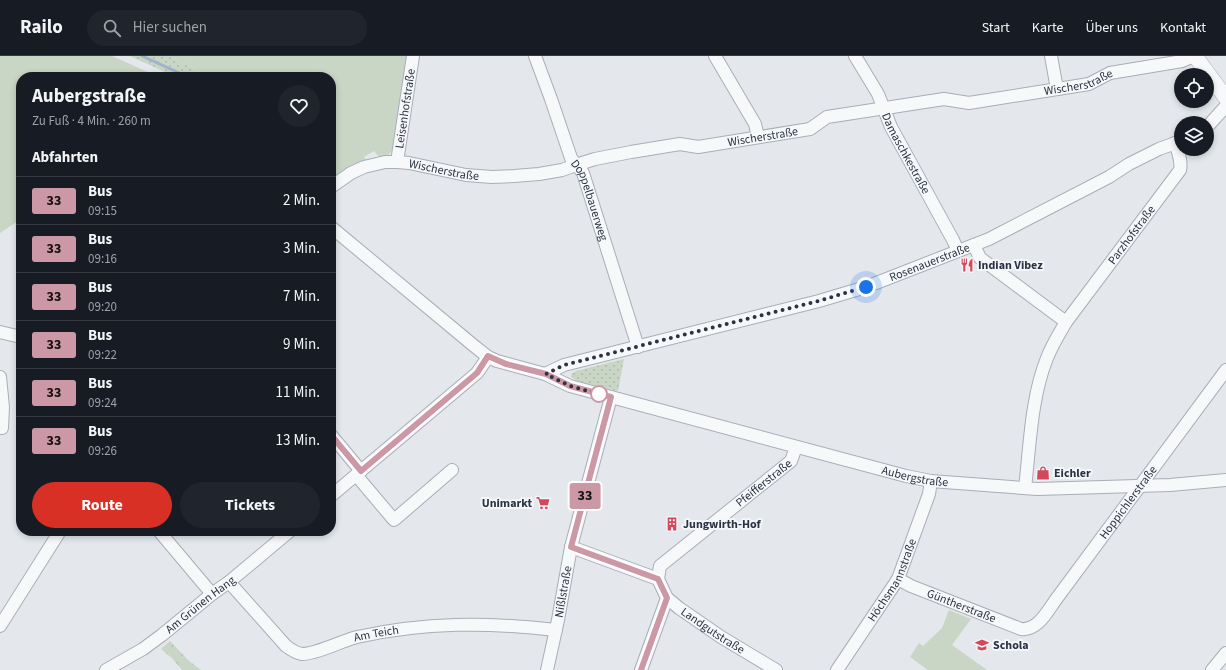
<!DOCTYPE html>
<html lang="de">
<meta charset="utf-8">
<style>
body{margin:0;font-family:"Source Sans 3",sans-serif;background:#20242c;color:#f1f3f6;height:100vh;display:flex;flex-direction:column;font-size:15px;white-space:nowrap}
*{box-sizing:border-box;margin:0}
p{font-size:13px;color:#9ea1a6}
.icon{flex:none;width:22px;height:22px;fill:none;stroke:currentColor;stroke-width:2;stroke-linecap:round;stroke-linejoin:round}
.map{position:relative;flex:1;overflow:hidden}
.details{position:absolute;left:16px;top:16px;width:320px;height:464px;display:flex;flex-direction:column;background:#171b24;border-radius:16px;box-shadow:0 2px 6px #0003}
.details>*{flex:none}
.badge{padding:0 8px;border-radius:3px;font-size:14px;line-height:26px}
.controls{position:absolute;left:1174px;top:12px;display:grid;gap:8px}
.controls a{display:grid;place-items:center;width:40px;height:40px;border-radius:50%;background:#171b24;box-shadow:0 2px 6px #0003;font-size:20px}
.you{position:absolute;width:20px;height:20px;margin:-10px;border:3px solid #fff;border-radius:50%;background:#1a73e8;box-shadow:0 0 0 6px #1a73e833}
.map>.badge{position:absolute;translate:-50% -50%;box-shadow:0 0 0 2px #fff}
h2{padding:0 16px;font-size:15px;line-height:36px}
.round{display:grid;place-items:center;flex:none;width:42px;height:42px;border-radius:21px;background:#20242c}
.headline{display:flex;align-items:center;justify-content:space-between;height:68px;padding:0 16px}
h1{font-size:19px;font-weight:700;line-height:30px}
.cta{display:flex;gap:8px;margin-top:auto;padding:8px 16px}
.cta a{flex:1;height:46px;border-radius:24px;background:#d93025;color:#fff;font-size:16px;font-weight:700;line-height:46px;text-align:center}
.cta a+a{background:#20242c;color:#f1f3f6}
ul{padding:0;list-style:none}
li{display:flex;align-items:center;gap:12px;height:48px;padding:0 16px;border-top:1px solid #363941}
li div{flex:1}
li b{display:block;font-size:15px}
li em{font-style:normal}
li .badge{min-width:44px;font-weight:700;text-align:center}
header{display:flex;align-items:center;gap:24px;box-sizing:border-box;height:56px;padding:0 20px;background:#171b24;border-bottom:1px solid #363941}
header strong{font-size:19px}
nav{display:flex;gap:22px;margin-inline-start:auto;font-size:14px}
.search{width:280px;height:36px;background:#20242c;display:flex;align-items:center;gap:10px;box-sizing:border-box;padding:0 14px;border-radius:22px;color:#9ea1a6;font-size:15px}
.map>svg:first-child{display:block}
.grass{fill:url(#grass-dots)}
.forest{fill:url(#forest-crowns)}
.green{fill:#c9d6c5}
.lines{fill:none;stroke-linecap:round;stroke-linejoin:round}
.stream{stroke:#9fb4cc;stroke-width:3}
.minor-casing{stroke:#a9aeb7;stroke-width:14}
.tertiary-casing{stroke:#a9aeb7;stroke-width:16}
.minor{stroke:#f7f8fa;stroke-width:12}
.tertiary{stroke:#f7f8fa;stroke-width:15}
.line-casing{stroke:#fff;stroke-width:9}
.line{stroke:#cd98a5;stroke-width:6}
.walk{stroke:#2b3445;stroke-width:4;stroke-dasharray:0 7.2}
.stop-dot{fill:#fff;stroke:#cd98a5;stroke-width:2}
.labels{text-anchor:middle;stroke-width:4;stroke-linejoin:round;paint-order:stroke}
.street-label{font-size:12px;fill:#2b3445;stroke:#f4f6f9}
.poi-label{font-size:12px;font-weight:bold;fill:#2b3445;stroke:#f4f6f9;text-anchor:start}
</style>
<header>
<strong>Railo</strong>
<div class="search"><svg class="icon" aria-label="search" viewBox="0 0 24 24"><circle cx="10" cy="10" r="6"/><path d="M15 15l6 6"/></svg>Hier suchen</div>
<nav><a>Start</a><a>Karte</a><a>Über uns</a><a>Kontakt</a></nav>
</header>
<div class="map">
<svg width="1226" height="614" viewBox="0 0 1226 614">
<defs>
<pattern id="grass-dots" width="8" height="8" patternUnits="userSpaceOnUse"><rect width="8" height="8" fill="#c9d6c5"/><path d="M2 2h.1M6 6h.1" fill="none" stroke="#adb8ab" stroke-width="1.8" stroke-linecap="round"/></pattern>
<pattern id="forest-crowns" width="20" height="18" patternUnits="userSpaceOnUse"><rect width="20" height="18" fill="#c9d6c5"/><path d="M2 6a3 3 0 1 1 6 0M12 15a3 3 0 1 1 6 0" fill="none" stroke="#adb8ab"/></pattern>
</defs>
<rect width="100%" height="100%" fill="#e4e7ec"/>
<g class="grass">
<polygon points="130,0 168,0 194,12 207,21 176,21"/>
<polygon points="624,303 618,335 577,325 571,321 571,318 576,315"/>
</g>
<polygon class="forest" points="170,585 189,605 201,614 182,614 173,603 161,593"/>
<g class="green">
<polygon points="0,0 112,0 159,21 21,21 21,163 0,177"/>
<path d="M 168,0 L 410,0 L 394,91 C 391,98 387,101 379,101 L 374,95 L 364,101 L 366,104 L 353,109 L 331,123 L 331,21 L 207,21 L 194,12 Z"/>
<polygon points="949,554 971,563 952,589 987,614 928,614 910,601 919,587 923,590 942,572"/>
</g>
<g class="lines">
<polyline class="stream" points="142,0 188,21"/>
<g class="minor-casing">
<g id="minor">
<path id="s1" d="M 535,0 L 551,43 L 571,102 L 583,117 L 638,291"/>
<polyline points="715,0 755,68 758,81"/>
<path id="s2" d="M 855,0 L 878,38 L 891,71 L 953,184 L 958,195"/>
<polyline points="1051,0 1057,33"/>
<polyline points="1207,71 1226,50"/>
<path id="s3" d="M 397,106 L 413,0"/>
<path id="s4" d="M 331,131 L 351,117 L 364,111 L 385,106 L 397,106 L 409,107 L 466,119 L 492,121 L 514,120 L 539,118 L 562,114 L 576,109 L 595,103 L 631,96 L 680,88 L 698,91 L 810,73 L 827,61 L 944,43 L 969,47 L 1089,28 L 1110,17 L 1182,5 L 1194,0"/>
<path id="s5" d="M 331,171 L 473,289 L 488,301 L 497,305 L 545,318 L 570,330 L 906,420 L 931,425 L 1037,433 L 1170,429 L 1226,424"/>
<polyline points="974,189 980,202 1066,266"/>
<polyline points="0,276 21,281"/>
<path id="s6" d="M 545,318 L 564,309 L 819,245 L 866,231 L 989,183 L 1109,121 L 1129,108 L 1159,93 L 1181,85"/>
<polyline points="0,321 3,351 2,372"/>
<polyline points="331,379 361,415"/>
<polyline points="356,419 394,464 452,414"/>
<path id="s7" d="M 1025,432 C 1030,389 1031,342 1047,302 C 1052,289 1059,278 1066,266 L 1180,114 C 1182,105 1178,96 1175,87"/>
<polyline points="331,440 477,317 488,301"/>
<polyline points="159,475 212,538"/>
<path id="s8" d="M 571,491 L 658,523 L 667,542 L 679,552 L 721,581 L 776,614"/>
<path id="s9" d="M 658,523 L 660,510 L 791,405 L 796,391"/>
<path id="s10" d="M 898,523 L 911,530 L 1021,573 C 1038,575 1048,554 1057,542 L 1226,314"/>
<path id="s11" d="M 229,526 L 286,590 C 290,593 296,597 302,598 C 317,598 341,585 357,581 C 425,566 487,566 556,574"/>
<polyline points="0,570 60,475"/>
<path id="s12" d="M 106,614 L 143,593 L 162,579 L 212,538 L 229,526 L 290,475"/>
<path id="s13" d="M 547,614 L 558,564 L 571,491 L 611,341"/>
<polyline points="641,614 667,542"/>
<path id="s14" d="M 837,614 L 898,523 L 929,438 L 931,425"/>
<polyline points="1212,614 1226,597"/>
</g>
</g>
<g class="tertiary-casing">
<polyline id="tertiary" points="1195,0 1226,42"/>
</g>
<use href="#minor" class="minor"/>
<use href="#tertiary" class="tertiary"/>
</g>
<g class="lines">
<g class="line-casing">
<polyline id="line" points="331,379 361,415 477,317 488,300 506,308 546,318 570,330 611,341 571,491 658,523 667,542 641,614"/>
</g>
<use href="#line" class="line"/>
<polyline class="walk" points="599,338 570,330 546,318 564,309 818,245 866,231"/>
</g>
<defs>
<g id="restaurant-bare" transform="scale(1.08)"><path d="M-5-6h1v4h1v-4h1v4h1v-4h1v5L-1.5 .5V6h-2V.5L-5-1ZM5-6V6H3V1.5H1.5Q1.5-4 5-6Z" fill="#d1495b" stroke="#f4f6f9" stroke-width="2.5" paint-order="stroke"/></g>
<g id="shop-bare" transform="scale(1.08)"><path d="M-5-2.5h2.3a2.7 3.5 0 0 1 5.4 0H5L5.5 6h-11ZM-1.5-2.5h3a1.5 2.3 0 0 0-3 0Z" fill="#d1495b" stroke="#f4f6f9" stroke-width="2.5" paint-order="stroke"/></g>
<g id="supermarket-bare" transform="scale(1.08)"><path d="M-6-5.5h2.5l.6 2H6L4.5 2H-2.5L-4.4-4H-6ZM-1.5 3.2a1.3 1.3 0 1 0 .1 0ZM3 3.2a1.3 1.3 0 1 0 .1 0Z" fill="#d1495b" stroke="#f4f6f9" stroke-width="2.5" paint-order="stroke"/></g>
<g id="building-bare" transform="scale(1.08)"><path d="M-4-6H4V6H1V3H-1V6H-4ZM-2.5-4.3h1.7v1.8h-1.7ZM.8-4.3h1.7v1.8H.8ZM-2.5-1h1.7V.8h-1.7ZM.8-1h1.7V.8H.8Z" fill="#d1495b" stroke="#f4f6f9" stroke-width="2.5" paint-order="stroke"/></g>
<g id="school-bare" transform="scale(1.08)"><path d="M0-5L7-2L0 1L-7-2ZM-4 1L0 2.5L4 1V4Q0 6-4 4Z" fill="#d1495b" stroke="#f4f6f9" stroke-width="2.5" paint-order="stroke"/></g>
</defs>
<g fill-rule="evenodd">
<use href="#restaurant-bare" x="967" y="209"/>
<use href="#shop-bare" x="1043" y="417"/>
<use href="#supermarket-bare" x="543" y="447"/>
<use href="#building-bare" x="672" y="468"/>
<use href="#school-bare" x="982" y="589"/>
</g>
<circle class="stop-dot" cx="599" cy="338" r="8"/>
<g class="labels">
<g class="street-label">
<text dy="4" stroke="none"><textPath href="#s4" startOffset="768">Wischerstraße</textPath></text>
<text dy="4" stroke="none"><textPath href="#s3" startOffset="54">Leisenhofstraße</textPath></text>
<text dy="4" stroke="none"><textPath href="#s4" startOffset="444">Wischerstraße</textPath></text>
<text dy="4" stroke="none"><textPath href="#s2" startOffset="110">Damaschkestraße</textPath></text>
<text dy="4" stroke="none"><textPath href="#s4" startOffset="120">Wischerstraße</textPath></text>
<text dy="4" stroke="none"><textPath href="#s1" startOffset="155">Doppelbauerweg</textPath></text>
<text dy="4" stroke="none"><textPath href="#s7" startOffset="282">Parzhofstraße</textPath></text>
<text dy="4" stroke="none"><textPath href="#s6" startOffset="401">Rosenauerstraße</textPath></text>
<text dy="4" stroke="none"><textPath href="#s5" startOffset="648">Aubergstraße</textPath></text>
<text dy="4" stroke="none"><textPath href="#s9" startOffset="146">Pfeifferstraße</textPath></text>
<text dy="4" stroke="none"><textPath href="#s10" startOffset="302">Hoppichlerstraße</textPath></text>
<text dy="4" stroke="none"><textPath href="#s14" startOffset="106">Höchsmannstraße</textPath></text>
<text dy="4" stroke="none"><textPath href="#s13" startOffset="80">Nißlstraße</textPath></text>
<text dy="4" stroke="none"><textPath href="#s12" startOffset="115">Am Grünen Hang</textPath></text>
<text dy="4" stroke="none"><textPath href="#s10" startOffset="69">Güntherstraße</textPath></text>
<text dy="4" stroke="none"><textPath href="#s8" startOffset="170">Landgutstraße</textPath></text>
<text dy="4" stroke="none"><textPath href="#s11" startOffset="181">Am Teich</textPath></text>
</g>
<g class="poi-label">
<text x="978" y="213">Indian Vibez</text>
<text x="1054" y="421">Eichler</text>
<text x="532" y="451" text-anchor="end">Unimarkt</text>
<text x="683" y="472">Jungwirth-Hof</text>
<text x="993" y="593">Schola</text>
</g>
</g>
</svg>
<div class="controls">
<a><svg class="icon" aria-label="locate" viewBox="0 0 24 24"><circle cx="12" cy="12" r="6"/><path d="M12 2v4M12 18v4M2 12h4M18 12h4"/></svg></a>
<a><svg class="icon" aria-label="layers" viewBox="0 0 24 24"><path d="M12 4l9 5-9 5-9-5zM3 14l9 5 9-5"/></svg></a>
</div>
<div class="you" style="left:866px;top:231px"></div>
<b class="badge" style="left:585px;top:440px;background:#cd98a5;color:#111">33</b>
<section class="details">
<div class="headline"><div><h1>Aubergstraße</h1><p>Zu Fuß · 4 Min. · 260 m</p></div><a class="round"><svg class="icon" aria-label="heart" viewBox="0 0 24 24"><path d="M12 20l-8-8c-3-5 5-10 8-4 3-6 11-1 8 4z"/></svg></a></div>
<h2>Abfahrten</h2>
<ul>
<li><span class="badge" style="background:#cd98a5;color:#111">33</span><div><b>Bus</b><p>09:15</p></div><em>2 Min.</em></li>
<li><span class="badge" style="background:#cd98a5;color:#111">33</span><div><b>Bus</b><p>09:16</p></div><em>3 Min.</em></li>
<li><span class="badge" style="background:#cd98a5;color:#111">33</span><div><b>Bus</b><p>09:20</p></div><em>7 Min.</em></li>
<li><span class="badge" style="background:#cd98a5;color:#111">33</span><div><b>Bus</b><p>09:22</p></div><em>9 Min.</em></li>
<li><span class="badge" style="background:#cd98a5;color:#111">33</span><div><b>Bus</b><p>09:24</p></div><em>11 Min.</em></li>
<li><span class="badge" style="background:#cd98a5;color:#111">33</span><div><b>Bus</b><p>09:26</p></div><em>13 Min.</em></li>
</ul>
<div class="cta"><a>Route</a><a>Tickets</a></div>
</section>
</div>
